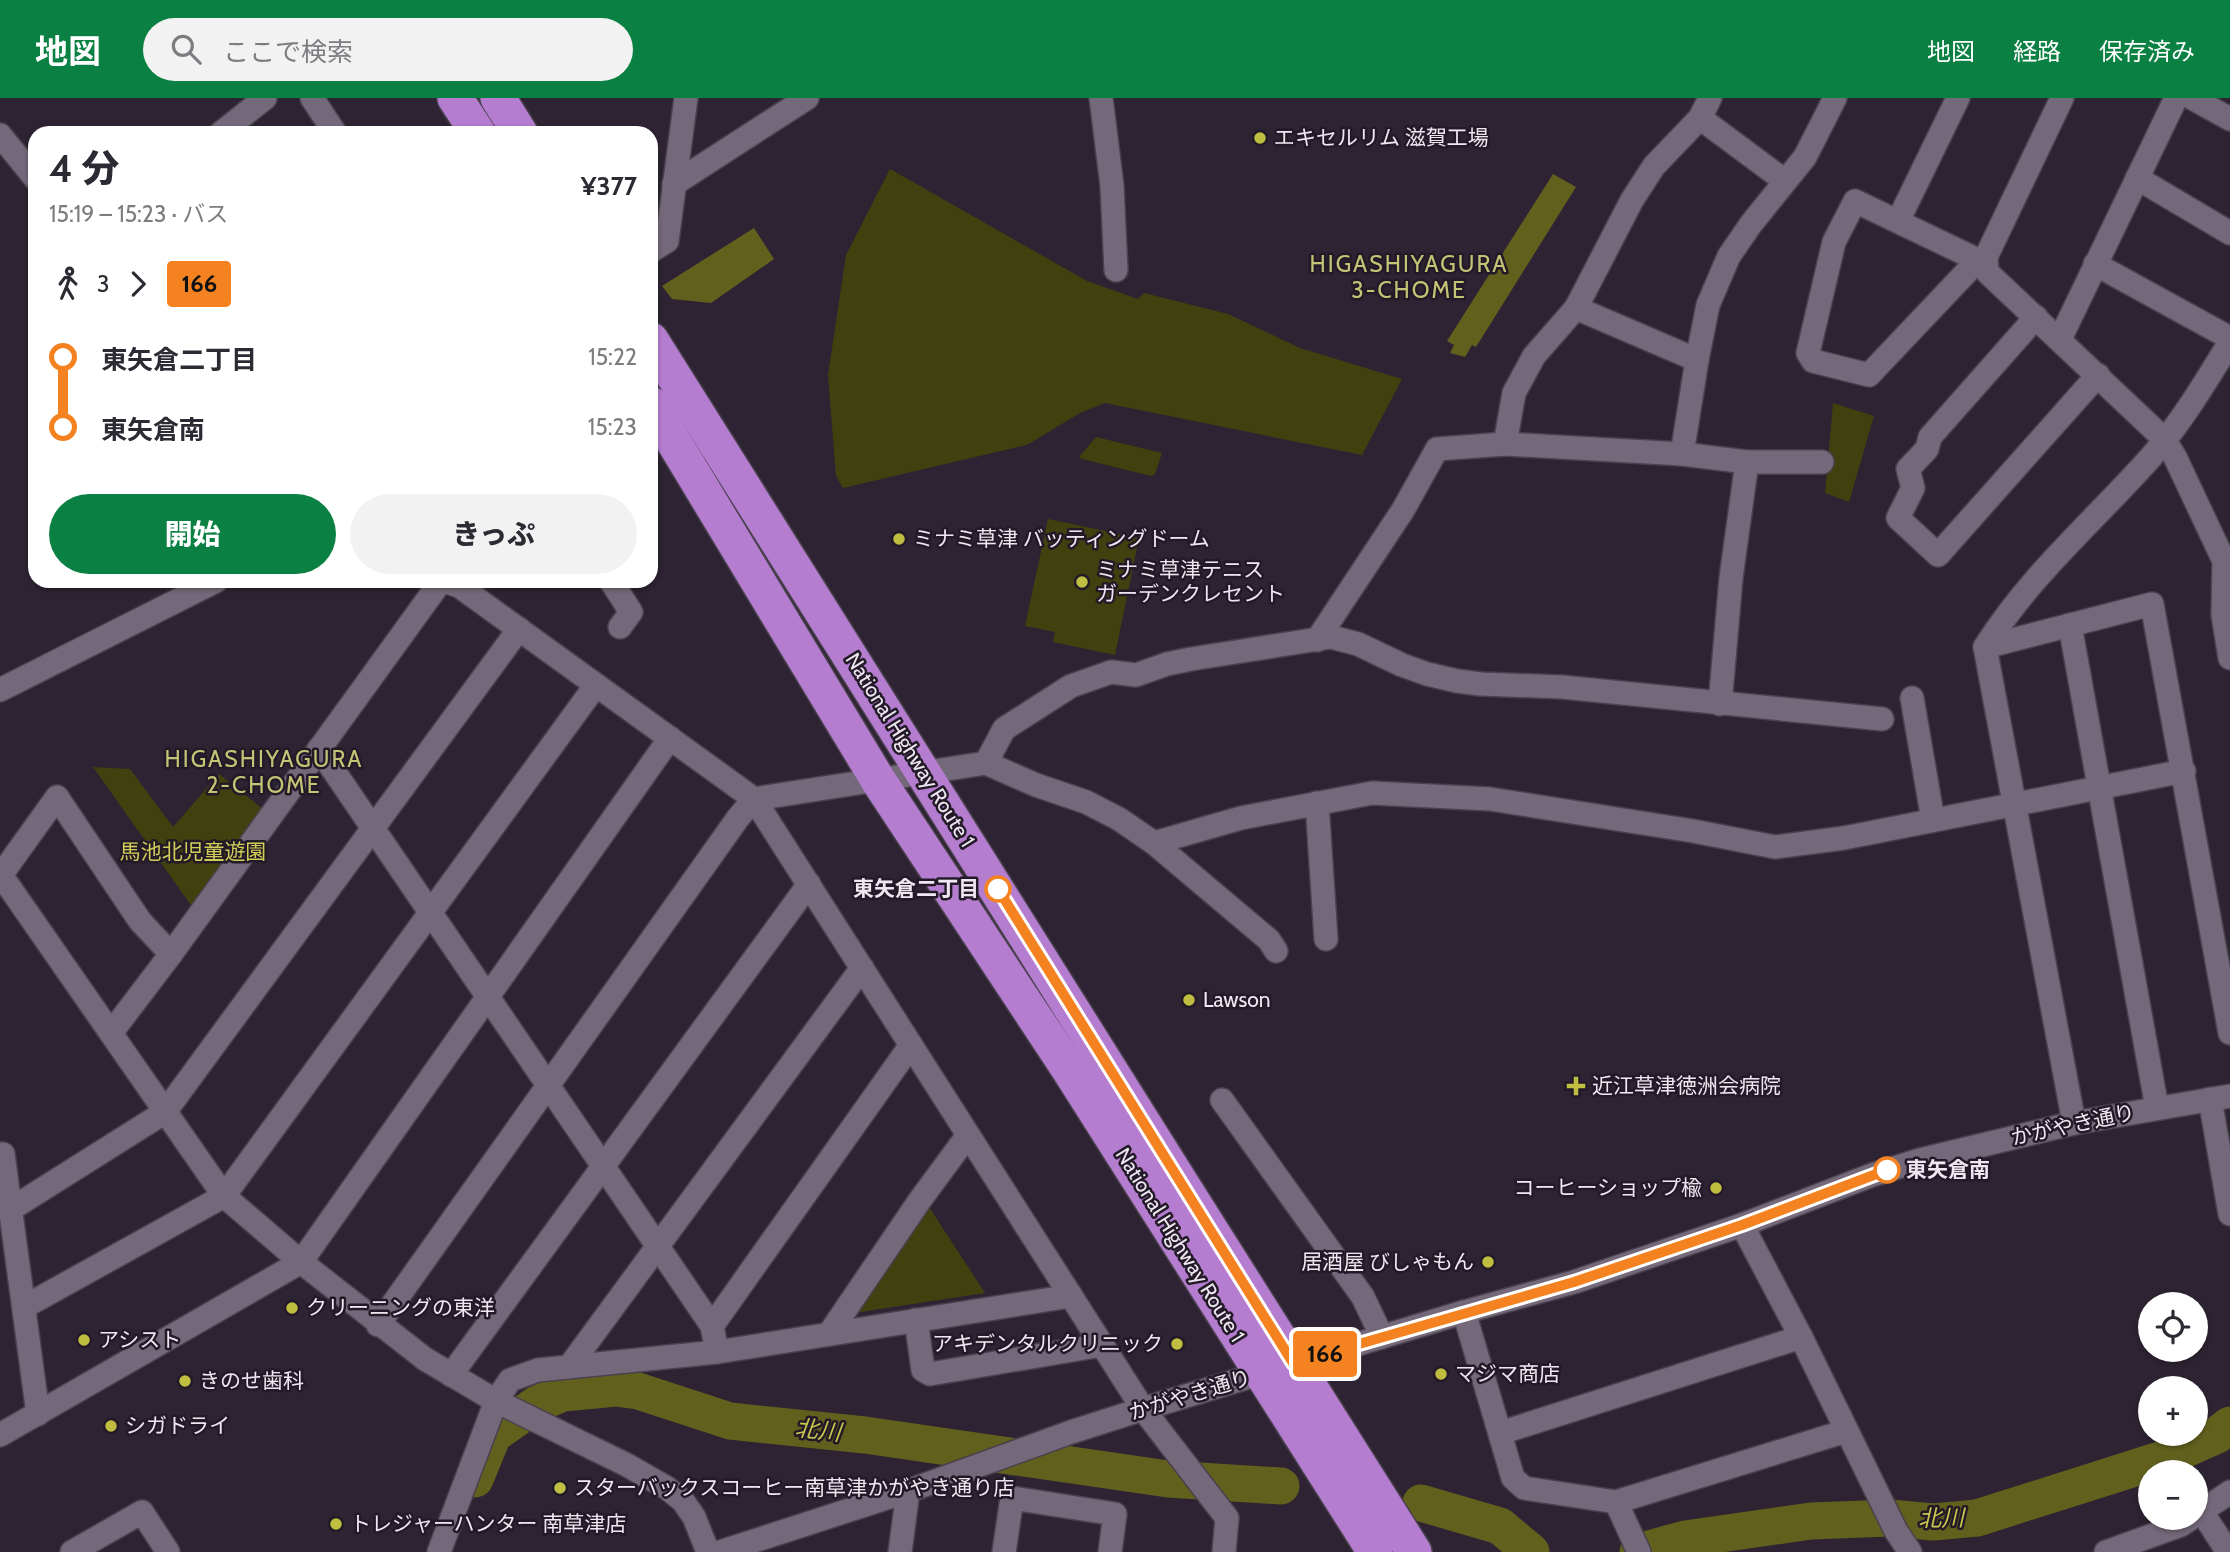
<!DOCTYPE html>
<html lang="ja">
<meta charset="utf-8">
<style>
body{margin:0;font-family:Cabin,"Noto Sans JP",sans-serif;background:#f2f2f3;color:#2b2b33;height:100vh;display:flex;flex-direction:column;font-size:26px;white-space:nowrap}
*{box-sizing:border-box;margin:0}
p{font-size:23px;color:#7c7c81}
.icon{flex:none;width:38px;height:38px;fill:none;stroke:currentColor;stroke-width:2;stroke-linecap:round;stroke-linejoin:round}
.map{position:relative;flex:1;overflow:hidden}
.details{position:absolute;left:28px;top:28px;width:630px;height:462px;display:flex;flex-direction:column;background:#fff;border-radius:21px;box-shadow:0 2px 5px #0004}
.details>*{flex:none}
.badge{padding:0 14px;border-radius:5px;font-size:24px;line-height:46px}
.fabs{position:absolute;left:2138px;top:1194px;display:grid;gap:14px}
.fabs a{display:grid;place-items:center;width:70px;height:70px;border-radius:50%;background:#fff;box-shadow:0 2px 5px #0004;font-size:35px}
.map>.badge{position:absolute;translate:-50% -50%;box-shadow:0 0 0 4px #fff}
.legs{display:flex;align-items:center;gap:10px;height:77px;padding:0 21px;font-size:23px}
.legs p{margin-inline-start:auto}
.head{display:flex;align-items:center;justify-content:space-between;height:119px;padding:0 21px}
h1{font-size:38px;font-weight:800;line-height:52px}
.button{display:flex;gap:14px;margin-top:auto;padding:14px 21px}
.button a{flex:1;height:80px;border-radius:42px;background:#0b8043;color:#fff;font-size:28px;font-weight:800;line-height:80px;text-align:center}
.button a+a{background:#f2f2f3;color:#2b2b33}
ul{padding:0 21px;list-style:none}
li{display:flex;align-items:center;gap:24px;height:70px;font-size:26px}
li i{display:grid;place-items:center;width:10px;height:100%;margin:0 9px;background:currentColor}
li i::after{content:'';width:18px;height:18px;margin:-9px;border:5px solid;border-radius:50%;background:#fff}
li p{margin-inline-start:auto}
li:first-child i{background:linear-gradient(#0000 50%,currentColor 0)}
li:last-child i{background:linear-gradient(currentColor 50%,#0000 0)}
header{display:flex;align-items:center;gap:42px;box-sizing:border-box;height:98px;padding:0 35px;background:#0b8043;color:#fff}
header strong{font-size:33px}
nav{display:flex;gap:38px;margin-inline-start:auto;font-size:24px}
.search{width:490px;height:63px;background:#f2f2f3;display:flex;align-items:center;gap:18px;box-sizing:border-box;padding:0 24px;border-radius:38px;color:#7c7c81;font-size:26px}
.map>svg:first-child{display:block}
.green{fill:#41400f}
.water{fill:#62601d}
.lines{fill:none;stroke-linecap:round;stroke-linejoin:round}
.stream{stroke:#62601d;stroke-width:6}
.river{stroke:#62601d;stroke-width:37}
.minor-casing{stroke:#49414d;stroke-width:26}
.highway-casing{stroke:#49414d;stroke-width:38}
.minor{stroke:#74697a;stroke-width:23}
.highway{stroke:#b57dd0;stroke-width:35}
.line-1-casing{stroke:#fff;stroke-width:16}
.line-1{stroke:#f58220;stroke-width:10}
.poi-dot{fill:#c0be40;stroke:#231a28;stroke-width:2.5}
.stop-1-dot{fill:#fff;stroke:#f58220;stroke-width:3.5}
.labels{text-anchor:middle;stroke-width:5;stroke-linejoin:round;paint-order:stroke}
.poi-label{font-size:21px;fill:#eee7f1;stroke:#231a28;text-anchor:start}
.street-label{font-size:21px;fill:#eee7f1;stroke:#231a28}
.park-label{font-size:21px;fill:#d0cd58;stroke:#231a28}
.stop-label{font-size:21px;font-weight:bold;fill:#eee7f1;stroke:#231a28;text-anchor:end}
.neighbourhood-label{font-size:23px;letter-spacing:2px;fill:#c5c476;stroke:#231a28}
.water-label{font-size:23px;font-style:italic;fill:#c9c650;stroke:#231a28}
</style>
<header>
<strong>地図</strong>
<div class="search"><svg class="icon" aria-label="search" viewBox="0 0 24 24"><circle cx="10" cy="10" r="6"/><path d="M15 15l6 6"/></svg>ここで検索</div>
<nav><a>地図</a><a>経路</a><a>保存済み</a></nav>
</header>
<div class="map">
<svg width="2230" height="1454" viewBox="0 0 2230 1454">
<rect width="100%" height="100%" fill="#2d2332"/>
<g class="green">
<polygon points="890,71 1087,183 1138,201 1144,195 1228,216 1300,250 1402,281 1362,357 1105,305 1080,315 1027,347 843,390 836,378 828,277 846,157"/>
<polygon points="1833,305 1874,318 1849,404 1825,395"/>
<polygon points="1096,339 1162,355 1155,376 1151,378 1082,361 1079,359"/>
<polygon points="1048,421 1139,440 1115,557 1053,544 1055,534 1025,528"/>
<polygon points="93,669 130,671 173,729 219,676 264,712 193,810"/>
<polygon points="929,1109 985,1195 854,1215"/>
</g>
<g class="water">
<polygon points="1553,76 1576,89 1476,249 1472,247 1465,259 1450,255 1454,247 1447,243"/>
<polygon points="754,130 774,161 711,205 672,201 662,188"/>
</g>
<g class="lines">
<polyline class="stream" points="26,84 35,95"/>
<g class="river">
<polyline points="475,1381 493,1337 537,1306 563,1295 616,1290 638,1293 730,1323 865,1337 1168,1381 1281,1388"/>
<polyline points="1421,1405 1500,1428 1531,1454"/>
<polyline points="1638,1454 1685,1441 1811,1423 1890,1420 1933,1424 1977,1420 2163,1361 2217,1337 2230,1327"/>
</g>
<g class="minor-casing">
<g id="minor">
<polyline points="312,0 335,35"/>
<polyline points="1101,0 1112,88 1116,172"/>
<polyline points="2062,0 1986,159 1987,174 2164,341 2175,359 2224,463 2223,517 2230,560"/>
<polyline points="2192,0 2230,21"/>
<polyline points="1700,20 1785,83"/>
<polyline points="221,35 265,0"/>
<polyline points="0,37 35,80"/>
<polyline points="2137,80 2230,135"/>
<polyline points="674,86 807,0"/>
<polyline points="1898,123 1958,0"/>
<polyline points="651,153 667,143 686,0"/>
<polyline points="1978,162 1869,277 1813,263 1808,255 1834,144 1855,103 1978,162 1986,159"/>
<polyline points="2095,166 2230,240"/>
<polyline points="1576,210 1632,102 1654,68 1700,20 1710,0"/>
<polyline points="2036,219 1930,339 1927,351 1908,371 1913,390 1898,420 1938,457 2098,277"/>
<polyline points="2060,241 2176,0"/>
<polyline points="1505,346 1682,356 1747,364 1822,364"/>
<polyline points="1682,356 1697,262"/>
<polyline points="444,483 459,488 754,701 1143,1311 1227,1420 1224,1454"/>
<polyline points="611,483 631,514 620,529"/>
<polyline points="2070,527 2157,1010"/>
<polyline points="1317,542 1403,412 1437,351 1505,346 1514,295 1534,258 1576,210 1697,262 1708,207 1729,158 1751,126 1805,59 1835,0"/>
<polyline points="1985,549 2152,506 2230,935"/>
<polyline points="0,592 216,483"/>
<polyline points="1912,600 1933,722"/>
<polyline points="1720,606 1731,480 1747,364"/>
<polyline points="319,651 712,1228 717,1254"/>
<polyline points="986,665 1004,631 1071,588 1111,574 1136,577 1167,566 1191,561 1331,539 1358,546 1402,567 1427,576 1457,583 1481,586 1562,589 1882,621"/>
<polyline points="1317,705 1326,841"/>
<polyline points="1154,745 1269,842 1276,853"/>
<polyline points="171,856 140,823 57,699 1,777 224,1098 301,1164 425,1261 496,1303 627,1367 667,1390 683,1403 694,1419 708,1454"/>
<polyline points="111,935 171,856 441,483"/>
<polyline points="2210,1001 2230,1116"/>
<polyline points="1222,1002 1363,1199 1382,1239"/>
<path d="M 2074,1025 L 1985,549 C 2030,477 2095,422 2151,359 C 2181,325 2207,282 2230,244"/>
<polyline points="3,1056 38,1316"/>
<polyline points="11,1111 165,1014 519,531"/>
<polyline points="1742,1127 1801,1239 1896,1433 1910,1454"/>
<polyline points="24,1209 224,1098 596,587"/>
<polyline points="1464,1214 1513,1380 1524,1390 1616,1404 1846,1333"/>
<polyline points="916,1222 923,1272 930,1276 1102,1247"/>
<polyline points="378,1227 738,720 754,701 986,665 1036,687 1086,704 1119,721 1154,745 1241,720 1372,695 1490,701 1693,733 1775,749 1844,740 2184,673"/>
<polyline points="712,1228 911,947"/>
<polyline points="829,1236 920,1102 968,1037"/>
<polyline points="569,1269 862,870"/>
<polyline points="451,1277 809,786"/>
<polyline points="1500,1335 1801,1239"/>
<polyline points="0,1337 301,1164 670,640"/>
<polyline points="1616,1404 1639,1454"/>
<polyline points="2202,1414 2228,1454"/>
<polyline points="2196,1417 2230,1394"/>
<polyline points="72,1454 142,1414 168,1454"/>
<polyline points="439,1454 496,1303 510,1282 538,1272 717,1254 1071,1198"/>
<polyline points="720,1454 908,1393 1071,1334 1143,1311 1464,1214 1574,1184 1742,1127 1872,1077 1920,1062 2074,1025 2230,998"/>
<polyline points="900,1454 908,1393"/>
<polyline points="1004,1454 1012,1400 1115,1416 1110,1454"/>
<polyline points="2106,1454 2181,1427 2193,1419"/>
</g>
</g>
<g class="highway-casing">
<g id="highway">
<polyline points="455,0 478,35"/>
<polyline points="498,0 520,35"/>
<path d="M 651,242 C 906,645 1158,1051 1414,1454"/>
<polyline points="651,306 878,682 1070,973 1375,1454"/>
</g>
</g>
<use href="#minor" class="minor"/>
<use href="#highway" class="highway"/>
</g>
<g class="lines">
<g class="line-1-casing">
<polyline id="line-1" points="998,791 1293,1265 1574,1184 1742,1127 1887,1072"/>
</g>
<use href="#line-1" class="line-1"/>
</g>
<g class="poi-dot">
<circle cx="1260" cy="40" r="7"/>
<circle cx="899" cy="441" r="7"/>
<circle cx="1082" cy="484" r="7"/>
<circle cx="1189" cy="902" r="7"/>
<path d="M1572.5 977.5h7v7h7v7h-7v7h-7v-7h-7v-7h7z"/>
<circle cx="1716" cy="1090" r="7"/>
<circle cx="1488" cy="1164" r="7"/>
<circle cx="292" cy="1210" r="7"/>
<circle cx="84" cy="1242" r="7"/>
<circle cx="1177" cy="1246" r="7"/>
<circle cx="1441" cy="1276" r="7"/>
<circle cx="185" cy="1283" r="7"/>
<circle cx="111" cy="1328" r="7"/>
<circle cx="560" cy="1390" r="7"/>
<circle cx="336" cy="1426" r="7"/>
</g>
<g class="stop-1-dot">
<circle cx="998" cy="791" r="12"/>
<circle cx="1887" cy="1072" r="12"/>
</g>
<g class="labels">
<g class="poi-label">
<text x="1274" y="47">エキセルリム 滋賀工場</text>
<text x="913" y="448">ミナミ草津 バッティングドーム</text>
<text x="1096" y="479">ミナミ草津テニス<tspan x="1096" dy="24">ガーデンクレセント</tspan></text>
<text x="1203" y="909">Lawson</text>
<text x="1592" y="995">近江草津徳洲会病院</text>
<text x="1702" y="1097" text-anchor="end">コーヒーショップ楡</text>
<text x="1474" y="1171" text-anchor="end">居酒屋 びしゃもん</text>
<text x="306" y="1217">クリーニングの東洋</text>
<text x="98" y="1249">アシスト</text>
<text x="1163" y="1253" text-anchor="end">アキデンタルクリニック</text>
<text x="1455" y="1283">マジマ商店</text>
<text x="199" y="1290">きのせ歯科</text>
<text x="125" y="1335">シガドライ</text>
<text x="574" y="1397">スターバックスコーヒー南草津かがやき通り店</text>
<text x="350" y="1433">トレジャーハンター 南草津店</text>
</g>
<g class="street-label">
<text transform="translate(910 652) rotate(58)" y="7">National Highway Route 1</text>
<text transform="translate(2073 1027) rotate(-12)" y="7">かがやき通り</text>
<text transform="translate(1180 1147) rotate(58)" y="7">National Highway Route 1</text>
<text transform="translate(1190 1297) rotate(-17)" y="7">かがやき通り</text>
</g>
<g class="park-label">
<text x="193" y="761">馬池北児童遊園</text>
</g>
<g class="stop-label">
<text x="979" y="798">東矢倉二丁目</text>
<text x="1906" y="1079" text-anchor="start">東矢倉南</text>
</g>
<g class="neighbourhood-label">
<text x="1409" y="174">HIGASHIYAGURA<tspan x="1409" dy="26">3-CHOME</tspan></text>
<text x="264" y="669">HIGASHIYAGURA<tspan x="264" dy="26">2-CHOME</tspan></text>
</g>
<g class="water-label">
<text transform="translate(818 1332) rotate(6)" y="8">北川</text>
<text transform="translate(1941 1420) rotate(-1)" y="8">北川</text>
</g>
</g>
</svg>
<div class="fabs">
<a><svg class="icon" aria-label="locate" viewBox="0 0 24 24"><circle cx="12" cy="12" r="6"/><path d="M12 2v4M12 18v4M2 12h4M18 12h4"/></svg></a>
<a>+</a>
<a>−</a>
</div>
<b class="badge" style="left:1325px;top:1256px;background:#f58220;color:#111">166</b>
<section class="details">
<div class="head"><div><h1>4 分</h1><p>15:19 – 15:23 · バス</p></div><b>¥377</b></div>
<div class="legs"><svg class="icon" aria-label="walk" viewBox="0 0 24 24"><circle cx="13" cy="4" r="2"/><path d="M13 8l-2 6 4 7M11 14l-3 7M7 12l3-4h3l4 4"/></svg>3<svg class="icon" aria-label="forward" viewBox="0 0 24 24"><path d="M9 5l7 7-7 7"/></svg><b class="badge" style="background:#f58220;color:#111">166</b></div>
<ul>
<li><i style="color:#f58220"></i><b>東矢倉二丁目</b><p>15:22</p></li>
<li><i style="color:#f58220"></i><b>東矢倉南</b><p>15:23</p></li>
</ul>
<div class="button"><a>開始</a><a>きっぷ</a></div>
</section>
</div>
